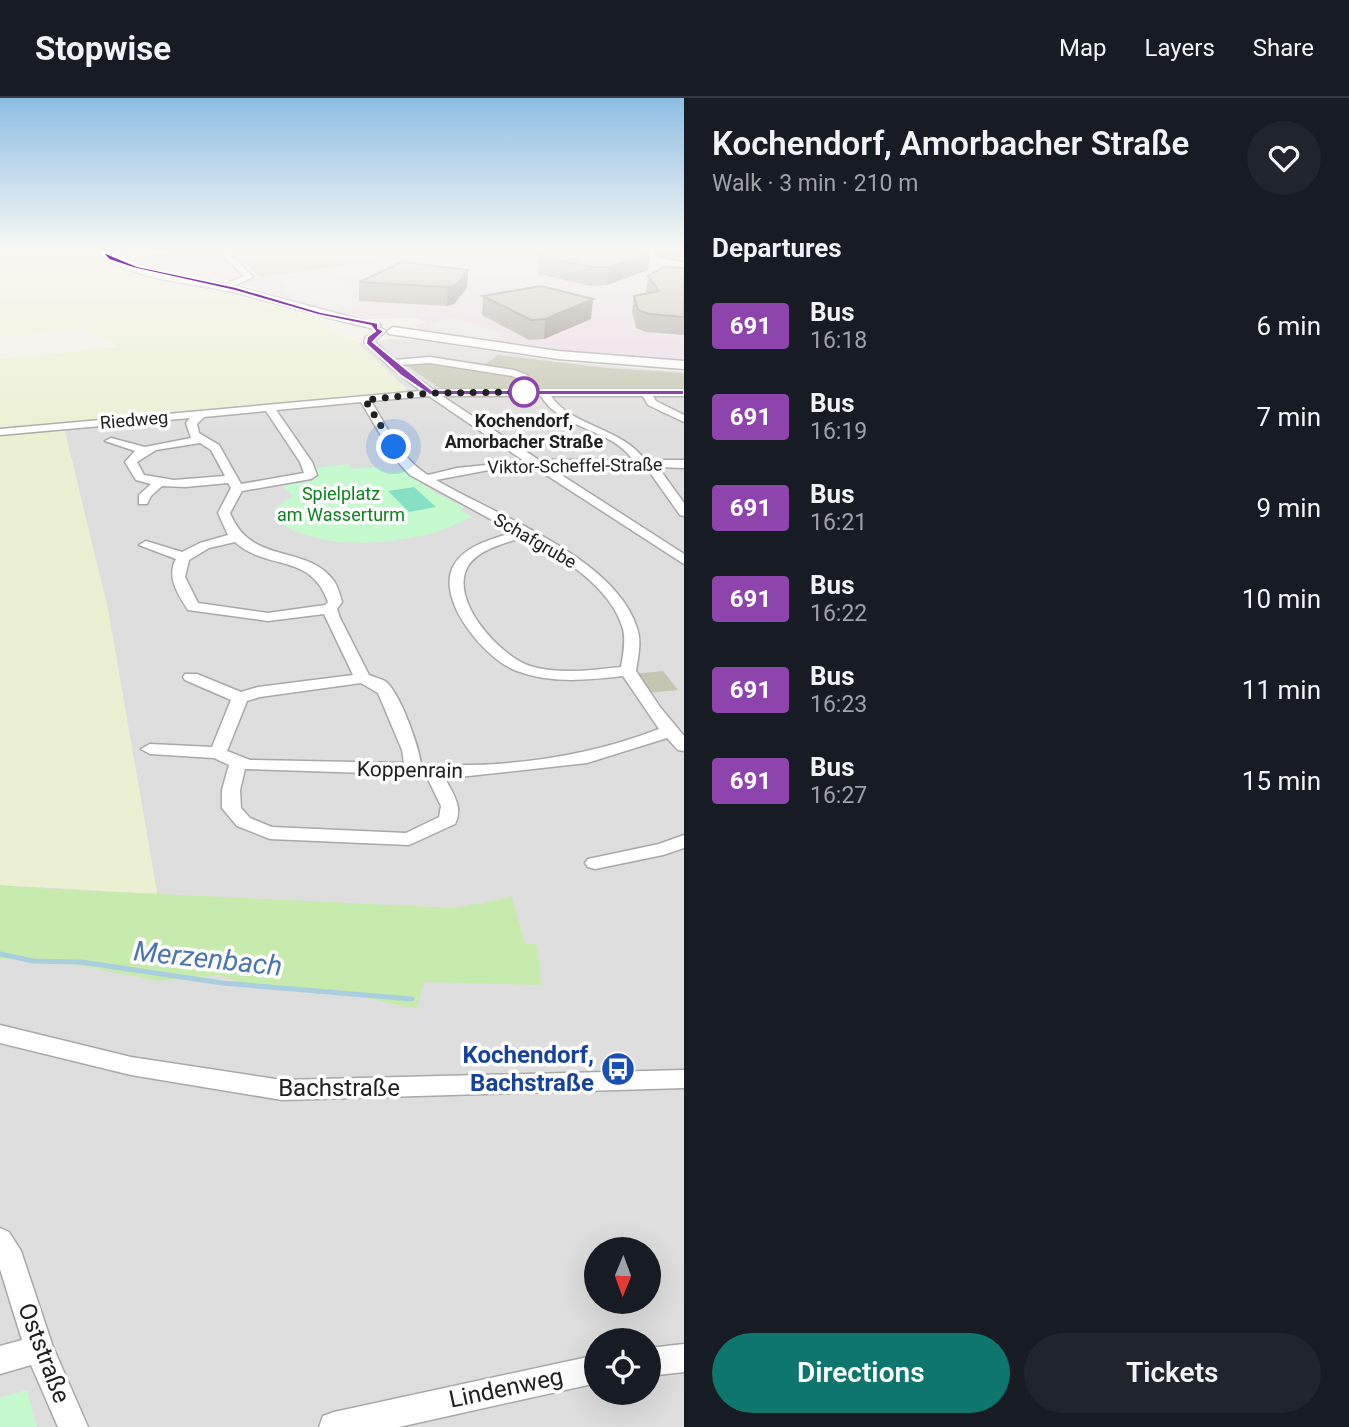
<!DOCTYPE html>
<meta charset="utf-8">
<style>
body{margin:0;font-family:Roboto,sans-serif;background:#20242c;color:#f1f3f6;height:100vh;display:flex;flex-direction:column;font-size:26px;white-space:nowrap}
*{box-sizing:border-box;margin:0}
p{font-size:23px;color:#9ea1a6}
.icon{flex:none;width:38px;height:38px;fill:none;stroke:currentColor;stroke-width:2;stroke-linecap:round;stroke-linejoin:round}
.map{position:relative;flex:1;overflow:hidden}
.details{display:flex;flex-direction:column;background:#171b24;width:665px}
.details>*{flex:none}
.badge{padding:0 14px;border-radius:5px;font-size:24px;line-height:46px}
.needle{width:46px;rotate:181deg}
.buttons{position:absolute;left:584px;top:1139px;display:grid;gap:14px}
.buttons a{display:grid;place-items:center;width:77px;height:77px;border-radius:50%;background:#171b24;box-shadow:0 7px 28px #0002;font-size:35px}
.you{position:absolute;width:35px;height:35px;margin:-18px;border:5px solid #fff;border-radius:50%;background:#1a73e8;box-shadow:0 0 0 10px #1a73e833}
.map>.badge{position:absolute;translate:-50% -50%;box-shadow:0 0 0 4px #fff}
h2{padding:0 28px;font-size:26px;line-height:63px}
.round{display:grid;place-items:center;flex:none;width:74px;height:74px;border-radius:37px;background:#20242c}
.summary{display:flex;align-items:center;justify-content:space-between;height:119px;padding:0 28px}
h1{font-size:33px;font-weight:600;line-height:52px}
.button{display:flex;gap:14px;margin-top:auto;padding:14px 28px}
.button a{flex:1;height:80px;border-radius:42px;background:#0f766e;color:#fff;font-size:28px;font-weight:600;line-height:80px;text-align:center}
.button a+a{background:#20242c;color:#f1f3f6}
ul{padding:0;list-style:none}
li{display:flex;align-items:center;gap:21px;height:91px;padding:0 28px}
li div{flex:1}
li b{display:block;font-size:26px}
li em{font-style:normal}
li .badge{min-width:77px;font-weight:700;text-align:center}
header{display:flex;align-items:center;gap:42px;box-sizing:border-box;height:98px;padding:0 35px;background:#171b24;border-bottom:2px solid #363941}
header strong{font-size:33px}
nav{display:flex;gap:38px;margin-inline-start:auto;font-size:24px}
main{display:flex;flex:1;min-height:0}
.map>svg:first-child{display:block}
.residential{fill:#dfdede;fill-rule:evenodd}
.industrial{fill:#ead9e6}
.construction{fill:#c5c6b2}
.farmland{fill:#ebf0d3}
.grass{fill:#c7ebad}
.park{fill:#c5face}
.pitch{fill:#85e0c4}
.parking{fill:#e5e5e5}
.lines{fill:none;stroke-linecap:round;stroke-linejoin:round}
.stream{stroke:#a8cedf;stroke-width:5}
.minor-casing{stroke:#a8a8a8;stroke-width:3}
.tertiary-casing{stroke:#a8a8a8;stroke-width:3}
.trunk-casing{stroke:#de2656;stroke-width:3}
.minor{fill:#fff;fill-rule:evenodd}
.tertiary{fill:#fff;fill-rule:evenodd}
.trunk{fill:#f2b69d;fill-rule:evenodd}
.wall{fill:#aaa39d}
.shaded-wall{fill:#8b857f}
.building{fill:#c6beb6;stroke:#8b857f;stroke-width:2}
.line{fill:#8e44ad;stroke:#fff;stroke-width:2}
.walk{stroke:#212121;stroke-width:7;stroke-dasharray:0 12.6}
.stop-dot{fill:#fff;stroke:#8e44ad;stroke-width:3.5}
.labels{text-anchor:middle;stroke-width:7;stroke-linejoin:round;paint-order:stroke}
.far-street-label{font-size:18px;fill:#212121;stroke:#fff}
.far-stop-label{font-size:18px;font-weight:bold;fill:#212121;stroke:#fff}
.far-park-label{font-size:18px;fill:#0b831e;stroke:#fff}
.street-label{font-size:21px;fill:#212121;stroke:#fff}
.near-transit-label{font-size:24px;font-weight:bold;fill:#164399;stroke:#fff;text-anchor:end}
.near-street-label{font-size:24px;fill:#212121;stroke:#fff}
.near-water-label{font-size:28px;font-style:italic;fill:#4b76b3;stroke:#fff}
</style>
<header>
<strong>Stopwise</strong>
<nav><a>Map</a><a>Layers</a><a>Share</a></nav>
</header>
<main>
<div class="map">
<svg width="684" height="1329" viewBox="0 0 684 1329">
<rect width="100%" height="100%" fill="#f1efe7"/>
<path class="residential" d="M 393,241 L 416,242 L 562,264 L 684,274 L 684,1329 L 0,1329 L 0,787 L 157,795 L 108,512 L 64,330 L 411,299 L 406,290 L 358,245 ZM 597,1152 L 649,1152 L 649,1204 L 597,1204 ZM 597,1242 L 649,1242 L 649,1295 L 597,1295 Z"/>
<polygon class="industrial" points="178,154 593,154 684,172 684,265 543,253 417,233 417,227 426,224 416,220 368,221 305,207 244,186 126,164 129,160"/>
<g class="construction">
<polygon points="232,154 357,154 377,163 260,179"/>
<polygon points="498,257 607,270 684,275 684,293 446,294 404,266 423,263 479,270"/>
<polygon points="663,573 678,592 648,595 633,576"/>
</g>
<g class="farmland">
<polygon points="0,154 99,154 102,158 132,169 309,218 358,245 409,294 0,333 0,261 119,249 82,232 0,239"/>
<polygon points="64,330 108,512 157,796 0,787 0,336"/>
</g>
<polygon class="grass" points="0,787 52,791 455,810 512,799 525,845 537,847 541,887 424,884 417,911 340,894 252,889 220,877 158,883 45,861 0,861"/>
<g class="park">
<path d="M 348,366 L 352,371 L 381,369 L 385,374 L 402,372 L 437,396 L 464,409 L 460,412 L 472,419 C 457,425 442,434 426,437 C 377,447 321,451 277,424 L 275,410 L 293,398 L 282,387 L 306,385 L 304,382 L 316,376 L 315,370 Z"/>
<polygon points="27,1292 37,1329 0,1329 0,1300"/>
</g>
<polygon class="pitch" points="414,389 436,409 409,414 388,393"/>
<g class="parking">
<polygon points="327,176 360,203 356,205 365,207 337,212 323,209 317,204 293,202 281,191 286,190 277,181"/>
<polygon points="454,220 503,236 500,238 503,239 488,243 449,235 430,228 434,227 431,225"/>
</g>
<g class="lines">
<polyline class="stream" points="0,856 33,863 81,864 222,885 412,901"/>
<g class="minor-casing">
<g id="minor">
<polygon points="228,154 253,179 227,191 224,187 244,178 220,155"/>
<path d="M 381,230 L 386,233 L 374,243 L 394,262 L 430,259 L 514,272 L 527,277 L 532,292 L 684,292 L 684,298 L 653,298 L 656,303 L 684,317 L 684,324 L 648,307 L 643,298 L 551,298 C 572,329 621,329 645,362 L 684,362 L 684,370 L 658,369 L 684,405 L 684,418 L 680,417 L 646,369 L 549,369 L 684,456 L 684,466 L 534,369 L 489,372 L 436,382 C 495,417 615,459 637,530 C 642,544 638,559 636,573 L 660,609 L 684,638 L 684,653 L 678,652 L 667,640 L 587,665 L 459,679 L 444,678 C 452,695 464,708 455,726 L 409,747 L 270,741 L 237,728 L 222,710 L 222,692 L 229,667 L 214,660 L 150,656 L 141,651 L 150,646 L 212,649 L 231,602 L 185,582 L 183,579 L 185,576 L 197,576 L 241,594 L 258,589 L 353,577 L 324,516 L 268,523 L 188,512 C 178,496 166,479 176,461 L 139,447 L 146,443 L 182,454 L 200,445 L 228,437 L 218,415 L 231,390 L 228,385 L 185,389 L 162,388 L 151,398 L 147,406 L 139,406 L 139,397 L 151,386 L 136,382 L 125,364 L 135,353 L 105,343 L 111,340 L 145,349 L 191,340 L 186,325 L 190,320 L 0,337 L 0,331 L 421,293 L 388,267 L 364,244 L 366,239 ZM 430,265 L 512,278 L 519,281 L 522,292 L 433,292 L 400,267 ZM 429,298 L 524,363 L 457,370 L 428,377 C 401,361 387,329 371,303 ZM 442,298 L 541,298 C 561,332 611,330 633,362 L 539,362 ZM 361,304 L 395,361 L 410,377 L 514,434 C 493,441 466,447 454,467 C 434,501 486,562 517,573 C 552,586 587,582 623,578 L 659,631 C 585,660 500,671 421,666 C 419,649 400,594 385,583 C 381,581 374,579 369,577 L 340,520 L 337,511 L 342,504 C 340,497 338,489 334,483 C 306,445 251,468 230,415 L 242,393 L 311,381 L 317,377 L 312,364 L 276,312 ZM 266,313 L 300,364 L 304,375 L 241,386 L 219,347 L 199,335 L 197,326 L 204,319 ZM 200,345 L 211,352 L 225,378 L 174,382 L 144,377 L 137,364 L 156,352 ZM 524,439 C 560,458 611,488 623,531 C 626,543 623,557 621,569 C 591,572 560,577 530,568 C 500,558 448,502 468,468 C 478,451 506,445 524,439 ZM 235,444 C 266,473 311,454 328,504 L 325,507 L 268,515 L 198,505 L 185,479 L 189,462 L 209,450 ZM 361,585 L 378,595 L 402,652 L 404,665 L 250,662 L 227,653 L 247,603 L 260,599 ZM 245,671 L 426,677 L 441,708 L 439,719 L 406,735 L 272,729 L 250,720 L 241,710 L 240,692 Z"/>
<polygon points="684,737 684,750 663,757 595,771 588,769 585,765 588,761 659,746"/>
<polygon points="0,927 131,959 282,982 684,972 684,990 282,1002 131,977 0,945"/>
<polygon points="0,1130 9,1134 21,1153 53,1249 88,1329 58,1329 31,1267 0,1276 0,1248 22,1242 0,1171"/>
<polygon points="684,1246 684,1274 649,1278 649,1250"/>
<polygon points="597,1257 597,1285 399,1329 319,1329 323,1318 334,1314"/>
</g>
</g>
<g class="tertiary-casing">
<g id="tertiary">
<path d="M 98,154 L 110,154 L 151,171 L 238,189 L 381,227 L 375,231 L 358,227 C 317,218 277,205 237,195 C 197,185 129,183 98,154 Z"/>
<polygon points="393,229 558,253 684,263 684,271 558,261 389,236 387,233"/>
</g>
</g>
<g class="trunk-casing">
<polygon id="trunk" points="656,154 684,155 684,163 657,157"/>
</g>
<use href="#minor" class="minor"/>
<use href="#tertiary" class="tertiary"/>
<use href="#trunk" class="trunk"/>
</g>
<g class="wall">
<polygon points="651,155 648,172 607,187 590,188 538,176 539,158"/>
<polygon points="684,170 684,237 646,234 636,230 632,214 634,198 647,195 646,194 648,178"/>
<polygon points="468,172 467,190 454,206 447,208 359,203 359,184"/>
<polygon points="483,198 591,221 544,241 529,242 482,217"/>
</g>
<g class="shaded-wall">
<polygon points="651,155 648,172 607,187 609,169"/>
<polygon points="468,172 467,190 454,206 447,208 448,189"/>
<polygon points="593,201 591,221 544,241 545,221"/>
</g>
<g class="building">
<polygon points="547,154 647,154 651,155 609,169 592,169 539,158"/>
<polygon points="402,164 468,172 455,188 448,189 359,184"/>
<polygon points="664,169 684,170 684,219 649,216 638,212 634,198 659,193 648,178"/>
<polygon points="541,188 593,201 545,221 531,222 483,198"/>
</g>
<linearGradient id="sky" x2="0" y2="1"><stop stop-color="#8ebee4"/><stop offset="0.45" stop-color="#f9f8f4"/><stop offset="1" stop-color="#f9f8f4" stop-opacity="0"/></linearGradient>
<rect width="684" height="340" fill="url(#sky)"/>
<polygon class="line" points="101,153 137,168 236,189 321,214 378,225 378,230 384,233 373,244 432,292 684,292 684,297 430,297 400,277 366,246 367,239 375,233 371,228 318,217 235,193 133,170 109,162"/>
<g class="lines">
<polyline class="walk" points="394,349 365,302 430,295 524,294"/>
</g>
<defs>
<g id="bus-disc" transform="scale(1.75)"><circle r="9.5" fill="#1a4fb4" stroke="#fff"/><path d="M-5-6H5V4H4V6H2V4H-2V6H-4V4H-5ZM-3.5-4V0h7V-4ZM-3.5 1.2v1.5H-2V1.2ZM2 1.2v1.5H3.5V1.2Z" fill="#fff"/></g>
</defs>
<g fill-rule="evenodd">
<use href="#bus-disc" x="618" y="971"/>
</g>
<circle class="stop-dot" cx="524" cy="294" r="14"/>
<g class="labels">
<g class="far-street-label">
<text transform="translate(134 322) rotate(-5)" y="6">Riedweg</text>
<text transform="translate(575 368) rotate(-1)" y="6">Viktor-Scheffel-Straße</text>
<text transform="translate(535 443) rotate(30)" y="6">Schafgrube</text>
</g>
<g class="far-stop-label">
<text x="524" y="329">Kochendorf,<tspan x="524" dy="21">Amorbacher Straße</tspan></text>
</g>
<g class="far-park-label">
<text x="341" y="402">Spielplatz<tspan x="341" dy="21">am Wasserturm</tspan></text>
</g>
<g class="street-label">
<text transform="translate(410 672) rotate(1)" y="7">Koppenrain</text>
</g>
<g class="near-transit-label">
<text x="594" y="965">Kochendorf,<tspan x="594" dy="28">Bachstraße</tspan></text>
</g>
<g class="near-street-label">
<text x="339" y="998">Bachstraße</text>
<text transform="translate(44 1255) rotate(69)" y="8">Oststraße</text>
<text transform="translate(506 1290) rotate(-12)" y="8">Lindenweg</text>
</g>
<g class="near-water-label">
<text transform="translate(208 860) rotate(6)" y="10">Merzenbach</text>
</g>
</g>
</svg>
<div class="buttons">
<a><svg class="needle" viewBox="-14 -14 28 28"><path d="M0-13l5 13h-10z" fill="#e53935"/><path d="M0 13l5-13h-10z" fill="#9ea1a6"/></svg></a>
<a><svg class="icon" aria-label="locate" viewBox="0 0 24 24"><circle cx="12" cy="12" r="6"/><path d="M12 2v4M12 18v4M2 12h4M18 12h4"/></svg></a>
</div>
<div class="you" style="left:394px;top:349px"></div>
</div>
<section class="details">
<div class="summary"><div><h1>Kochendorf, Amorbacher Straße</h1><p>Walk · 3 min · 210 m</p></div><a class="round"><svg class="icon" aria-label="heart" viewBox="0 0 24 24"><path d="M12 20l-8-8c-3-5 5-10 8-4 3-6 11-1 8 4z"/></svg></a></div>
<h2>Departures</h2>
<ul>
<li><span class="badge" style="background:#8e44ad;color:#fff">691</span><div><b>Bus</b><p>16:18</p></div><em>6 min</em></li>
<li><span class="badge" style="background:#8e44ad;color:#fff">691</span><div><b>Bus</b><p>16:19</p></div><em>7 min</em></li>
<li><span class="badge" style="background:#8e44ad;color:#fff">691</span><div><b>Bus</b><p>16:21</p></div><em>9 min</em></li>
<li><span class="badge" style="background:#8e44ad;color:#fff">691</span><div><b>Bus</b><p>16:22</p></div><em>10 min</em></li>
<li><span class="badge" style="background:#8e44ad;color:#fff">691</span><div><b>Bus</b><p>16:23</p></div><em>11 min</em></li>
<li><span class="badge" style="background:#8e44ad;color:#fff">691</span><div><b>Bus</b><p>16:27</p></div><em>15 min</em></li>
</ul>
<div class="button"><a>Directions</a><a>Tickets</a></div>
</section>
</main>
